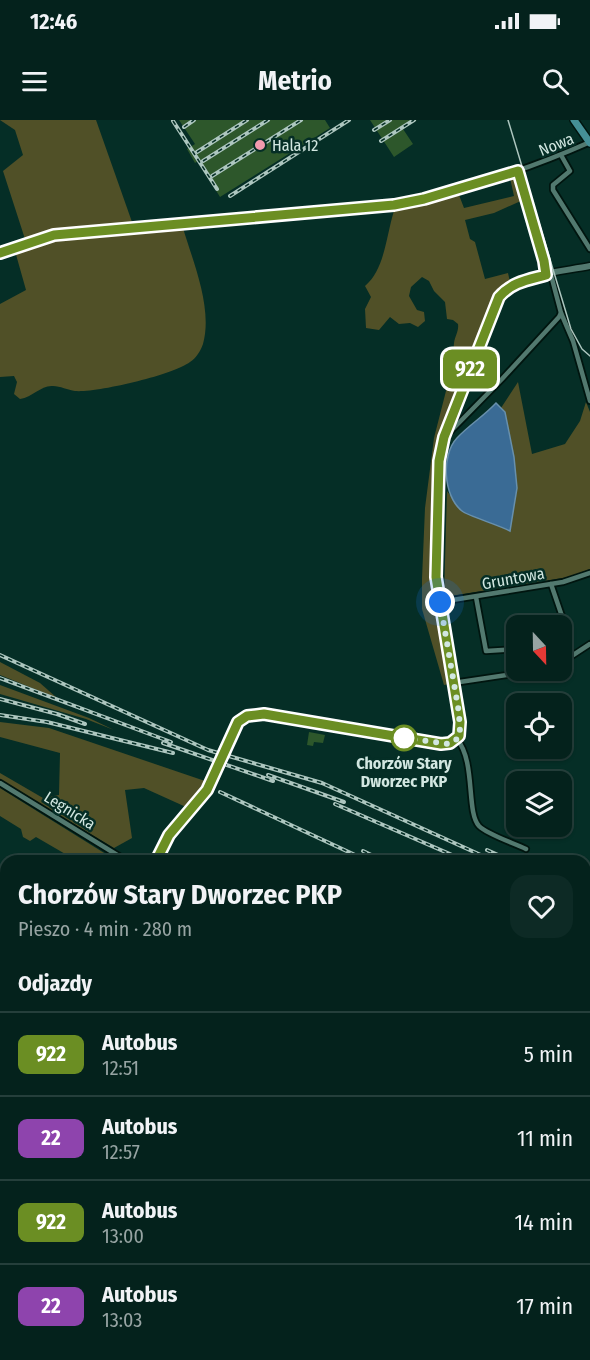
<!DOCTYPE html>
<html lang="pl">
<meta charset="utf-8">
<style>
body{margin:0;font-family:"Fira Sans Condensed",sans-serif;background:#0d2a25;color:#f1f3f6;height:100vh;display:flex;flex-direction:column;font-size:22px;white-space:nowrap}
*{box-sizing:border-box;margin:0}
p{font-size:20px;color:#97a4a3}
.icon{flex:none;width:33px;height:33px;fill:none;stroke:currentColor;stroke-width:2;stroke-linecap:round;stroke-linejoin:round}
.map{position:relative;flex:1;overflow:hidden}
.panel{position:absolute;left:0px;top:735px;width:591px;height:506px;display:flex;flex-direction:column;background:#04221c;border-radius:18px 18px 0 0;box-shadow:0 2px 4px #0004,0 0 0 2px #253f3b}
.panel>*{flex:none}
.badge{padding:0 12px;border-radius:9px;font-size:21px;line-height:39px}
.needle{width:39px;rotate:158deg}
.tools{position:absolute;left:506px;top:495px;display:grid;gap:12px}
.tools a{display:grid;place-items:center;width:66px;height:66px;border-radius:12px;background:#04221c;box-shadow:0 2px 4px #0004,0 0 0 2px #253f3b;font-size:30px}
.you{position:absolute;width:30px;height:30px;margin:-15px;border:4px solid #fff;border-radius:50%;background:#1a73e8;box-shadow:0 0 0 9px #1a73e833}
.map>.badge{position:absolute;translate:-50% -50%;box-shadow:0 0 0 3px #fff}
h2{padding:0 18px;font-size:22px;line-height:54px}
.round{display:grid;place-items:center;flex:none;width:63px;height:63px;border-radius:18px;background:#0d2a25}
.overview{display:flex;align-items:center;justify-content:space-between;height:102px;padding:0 18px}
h1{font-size:28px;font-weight:700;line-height:45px}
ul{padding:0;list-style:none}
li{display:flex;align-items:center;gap:18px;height:84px;padding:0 18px;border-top:2px solid #253f3b}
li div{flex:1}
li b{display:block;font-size:22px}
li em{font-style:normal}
li .badge{min-width:66px;font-weight:700;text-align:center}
.status{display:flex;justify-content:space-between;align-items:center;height:42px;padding:0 30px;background:#04221c;direction:ltr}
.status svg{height:16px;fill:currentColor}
header{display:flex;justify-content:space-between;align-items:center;height:78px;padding:0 18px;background:#04221c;font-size:27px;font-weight:700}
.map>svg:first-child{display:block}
.green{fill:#505027}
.water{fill:#3a6b95;stroke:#6890ac;stroke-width:1.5}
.building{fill:#2d572b}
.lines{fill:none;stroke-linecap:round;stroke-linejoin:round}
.secondary-tunnel{stroke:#244a42;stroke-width:6;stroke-dasharray:6 3;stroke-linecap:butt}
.street-casing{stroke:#00150f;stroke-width:8}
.secondary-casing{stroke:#00150f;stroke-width:9}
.primary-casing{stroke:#00150f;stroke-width:10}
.street{stroke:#52796f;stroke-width:4.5}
.secondary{stroke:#52796f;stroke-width:6}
.primary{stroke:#459097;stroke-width:7}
.tram{stroke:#adc6bf;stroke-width:1.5}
.rail-casing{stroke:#adc6bf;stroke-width:4}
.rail{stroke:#052e26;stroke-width:1.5;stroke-dasharray:4.5;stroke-linecap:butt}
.line-casing{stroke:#fff;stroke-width:14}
.line{stroke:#6b8e23;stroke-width:9}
.walk{stroke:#d2e7e1;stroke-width:6;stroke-dasharray:0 10.8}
.poi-dot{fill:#f29aae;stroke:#052e26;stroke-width:2}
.stop-dot{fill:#fff;stroke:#6b8e23;stroke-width:3}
.labels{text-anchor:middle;stroke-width:5;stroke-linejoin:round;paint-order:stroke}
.street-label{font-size:16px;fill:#d2e7e1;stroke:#052e26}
.poi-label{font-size:16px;fill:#d2e7e1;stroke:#052e26;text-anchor:start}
.stop-label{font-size:16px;font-weight:bold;fill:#d2e7e1;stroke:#052e26}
</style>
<div class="status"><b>12:46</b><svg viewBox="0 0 49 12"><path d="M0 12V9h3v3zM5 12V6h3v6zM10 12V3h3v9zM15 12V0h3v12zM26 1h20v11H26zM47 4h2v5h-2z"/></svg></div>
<header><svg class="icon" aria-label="menu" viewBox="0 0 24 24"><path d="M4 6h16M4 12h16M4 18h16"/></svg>Metrio<svg class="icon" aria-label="search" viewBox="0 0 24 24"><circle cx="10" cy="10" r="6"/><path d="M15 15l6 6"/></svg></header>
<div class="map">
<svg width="590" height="1240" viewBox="0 0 590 1240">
<rect width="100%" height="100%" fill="#052e26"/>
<g class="green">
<polygon points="0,0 96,0 132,102 48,112 25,119 3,51 23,35 15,10"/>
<path d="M 514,57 L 523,80 L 494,93 L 465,100 L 470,119 L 475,122 L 485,159 L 508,153 L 510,162 L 502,168 L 484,197 L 440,317 L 436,341 L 432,393 L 432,467 L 449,564 L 444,565 L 422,489 L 422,459 L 425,388 L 434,318 L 447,267 C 456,253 452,239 454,223 C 455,216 459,211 458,204 L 453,200 L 447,199 L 445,182 L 434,171 L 429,161 L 422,157 L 411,167 L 409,176 L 417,190 L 424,192 L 425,201 L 418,207 L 410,203 L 399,204 L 390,197 L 379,210 L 366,208 L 365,189 L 371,177 L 365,166 C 385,149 386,116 394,91 L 425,85 L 459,75 L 464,88 L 514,76 L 510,58 Z"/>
<path d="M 183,108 C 193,142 213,188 203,224 C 200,232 196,238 190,242 C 173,255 96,273 75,271 C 68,270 60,266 53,266 C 41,265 33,277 20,279 L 14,274 L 17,262 L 14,256 L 0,257 L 0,184 L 26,170 L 15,131 L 41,122 Z"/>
<polygon points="518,262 532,334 565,324 580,301 586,282 590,292 590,449 569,457 444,477 447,371 462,391 510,410 517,368 514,337 505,292 501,288"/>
<polygon points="0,542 40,563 57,578 0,555"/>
<polygon points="0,565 89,598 114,610 86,599 0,574"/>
<polygon points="0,602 49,608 205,661 186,687 144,668 125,670 132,718 114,728 0,660 0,653 43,678 59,675 60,633 0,617"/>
<polygon points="0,668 117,741 68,741 67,735 36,717 30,721 23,717 21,709 0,696"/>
<polygon points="0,979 6,987 6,1192 0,1191"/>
<polygon points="585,1040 590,1043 590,1240 274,1240 272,1236 262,1240 207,1240 209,1234 585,1234"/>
<polygon points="77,1235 201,1235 198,1240 78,1240"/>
</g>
<path class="water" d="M 496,283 L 505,292 L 514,337 L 517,368 L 510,411 C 499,405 468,396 462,391 C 443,376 441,335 457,318 C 469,305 484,296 496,283 Z"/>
<g class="building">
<polygon points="179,0 325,0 330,8 220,77 198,41 195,43 187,29 195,24"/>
<polygon points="370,0 417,0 403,9 413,24 394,37"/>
<polygon points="309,612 325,615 323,623 314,622 313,626 307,625"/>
</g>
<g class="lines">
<polyline class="secondary-tunnel" points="211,661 228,627"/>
<g class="street-casing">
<g id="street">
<polyline points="561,35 570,51 553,65 553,70 590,129"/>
<polyline points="518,51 546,155"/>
<path d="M 0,133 L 54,115 L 394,85 C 461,71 527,50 590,22"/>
<polyline points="561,193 573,221 590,281"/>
<polyline points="445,317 502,259 559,197 561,193 551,155"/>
<polyline points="551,464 566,508 561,514"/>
<polyline points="476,477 486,531 516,529"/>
<polyline points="440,482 563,462 590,453"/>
<polyline points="561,543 590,524"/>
<polyline points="453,563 541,550"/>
<path d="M 457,619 C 476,642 466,692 479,706 C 488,715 514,723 526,729"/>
<polyline points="0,663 127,741"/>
<polyline points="585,1034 590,1037"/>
<polyline points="266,1234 273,1240"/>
</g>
</g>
<g class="secondary-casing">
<g id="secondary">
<path d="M 228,627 C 233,612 238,598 254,594 L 441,623 C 456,625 462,616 460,602 L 436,457 L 439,341 L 444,317 L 499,177 C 519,153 561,152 590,146"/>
<path d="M 156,741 C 171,707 195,691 211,661"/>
<polyline points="201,1240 203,1234"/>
</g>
</g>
<g class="primary-casing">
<polyline id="primary" points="574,0 590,23"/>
</g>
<use href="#street" class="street"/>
<use href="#secondary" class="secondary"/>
<use href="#primary" class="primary"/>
<polyline class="tram" points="508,0 571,209 582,229 590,236"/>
<g class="rail-casing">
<g id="rail">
<polyline points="173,1 217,69"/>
<polyline points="184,7 194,0"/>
<polyline points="374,10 390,0"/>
<polyline points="381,21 414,0"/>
<polyline points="197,32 247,0"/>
<polyline points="203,41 268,0"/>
<polyline points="212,56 301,0"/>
<polyline points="230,76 349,0"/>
<polyline points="0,535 208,630 322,663 494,741"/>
<polyline points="0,558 171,622"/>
<polyline points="0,579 57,594 85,604"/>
<polyline points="0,595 47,602 173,633"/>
<polyline points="163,623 273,661"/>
<polyline points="268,655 344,682"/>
<polyline points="220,672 368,741"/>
<polyline points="335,684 466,741"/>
<polyline points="487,730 511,741"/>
<polyline points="363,731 384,741"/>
<polyline points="585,765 590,766"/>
<polyline points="585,787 590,789"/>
<polyline points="585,798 590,800"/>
<polyline points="586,815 590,817"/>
<polyline points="585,830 590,832"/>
<polyline points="585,851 590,853"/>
<polyline points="585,887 590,889"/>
</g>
</g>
<use href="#rail" class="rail"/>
</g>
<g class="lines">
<g class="line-casing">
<path id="line" d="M 0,133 L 54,115 L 394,85 L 424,79 L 518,51 L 544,141 L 546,155 C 528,160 512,162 499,177 L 444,317 L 439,341 L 436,457 L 460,602 L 459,616 L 450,623 L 441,624 L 264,594 L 247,596 L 238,602 L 207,670 L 169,715 L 156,741"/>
</g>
<use href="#line" class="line"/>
<polyline class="walk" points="404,618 449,624 457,619 460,613 459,593 440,482"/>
</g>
<circle class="poi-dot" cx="260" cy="25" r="6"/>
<circle class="stop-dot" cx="404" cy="618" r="12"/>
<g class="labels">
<g class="street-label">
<text transform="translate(556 24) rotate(-22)" y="6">Nowa</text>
<text transform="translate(513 458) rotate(-10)" y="6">Gruntowa</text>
<text transform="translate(70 690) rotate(32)" y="6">Legnicka</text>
</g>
<g class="poi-label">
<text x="272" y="31">Hala 12</text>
</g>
<g class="stop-label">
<text x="404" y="649">Chorzów Stary<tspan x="404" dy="18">Dworzec PKP</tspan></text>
</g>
</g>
</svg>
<div class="tools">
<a><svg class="needle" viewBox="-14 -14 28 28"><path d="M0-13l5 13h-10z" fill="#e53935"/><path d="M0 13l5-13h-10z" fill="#97a4a3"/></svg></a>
<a><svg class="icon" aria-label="locate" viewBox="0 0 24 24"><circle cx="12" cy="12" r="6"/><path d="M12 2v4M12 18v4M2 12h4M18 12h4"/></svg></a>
<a><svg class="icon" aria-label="layers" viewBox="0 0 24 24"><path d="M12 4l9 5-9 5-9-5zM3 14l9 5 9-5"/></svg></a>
</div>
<div class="you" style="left:440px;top:482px"></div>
<b class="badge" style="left:470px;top:249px;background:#6b8e23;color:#fff">922</b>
<section class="panel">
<div class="overview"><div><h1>Chorzów Stary Dworzec PKP</h1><p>Pieszo · 4 min · 280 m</p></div><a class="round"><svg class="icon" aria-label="heart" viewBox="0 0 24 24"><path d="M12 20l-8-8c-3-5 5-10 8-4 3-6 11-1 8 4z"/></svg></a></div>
<h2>Odjazdy</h2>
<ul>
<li><span class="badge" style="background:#6b8e23;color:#fff">922</span><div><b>Autobus</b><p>12:51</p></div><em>5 min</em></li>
<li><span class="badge" style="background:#8e44ad;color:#fff">22</span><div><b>Autobus</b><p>12:57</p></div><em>11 min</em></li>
<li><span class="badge" style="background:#6b8e23;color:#fff">922</span><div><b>Autobus</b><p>13:00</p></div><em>14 min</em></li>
<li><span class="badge" style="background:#8e44ad;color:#fff">22</span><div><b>Autobus</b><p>13:03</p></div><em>17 min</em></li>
</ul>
</section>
</div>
